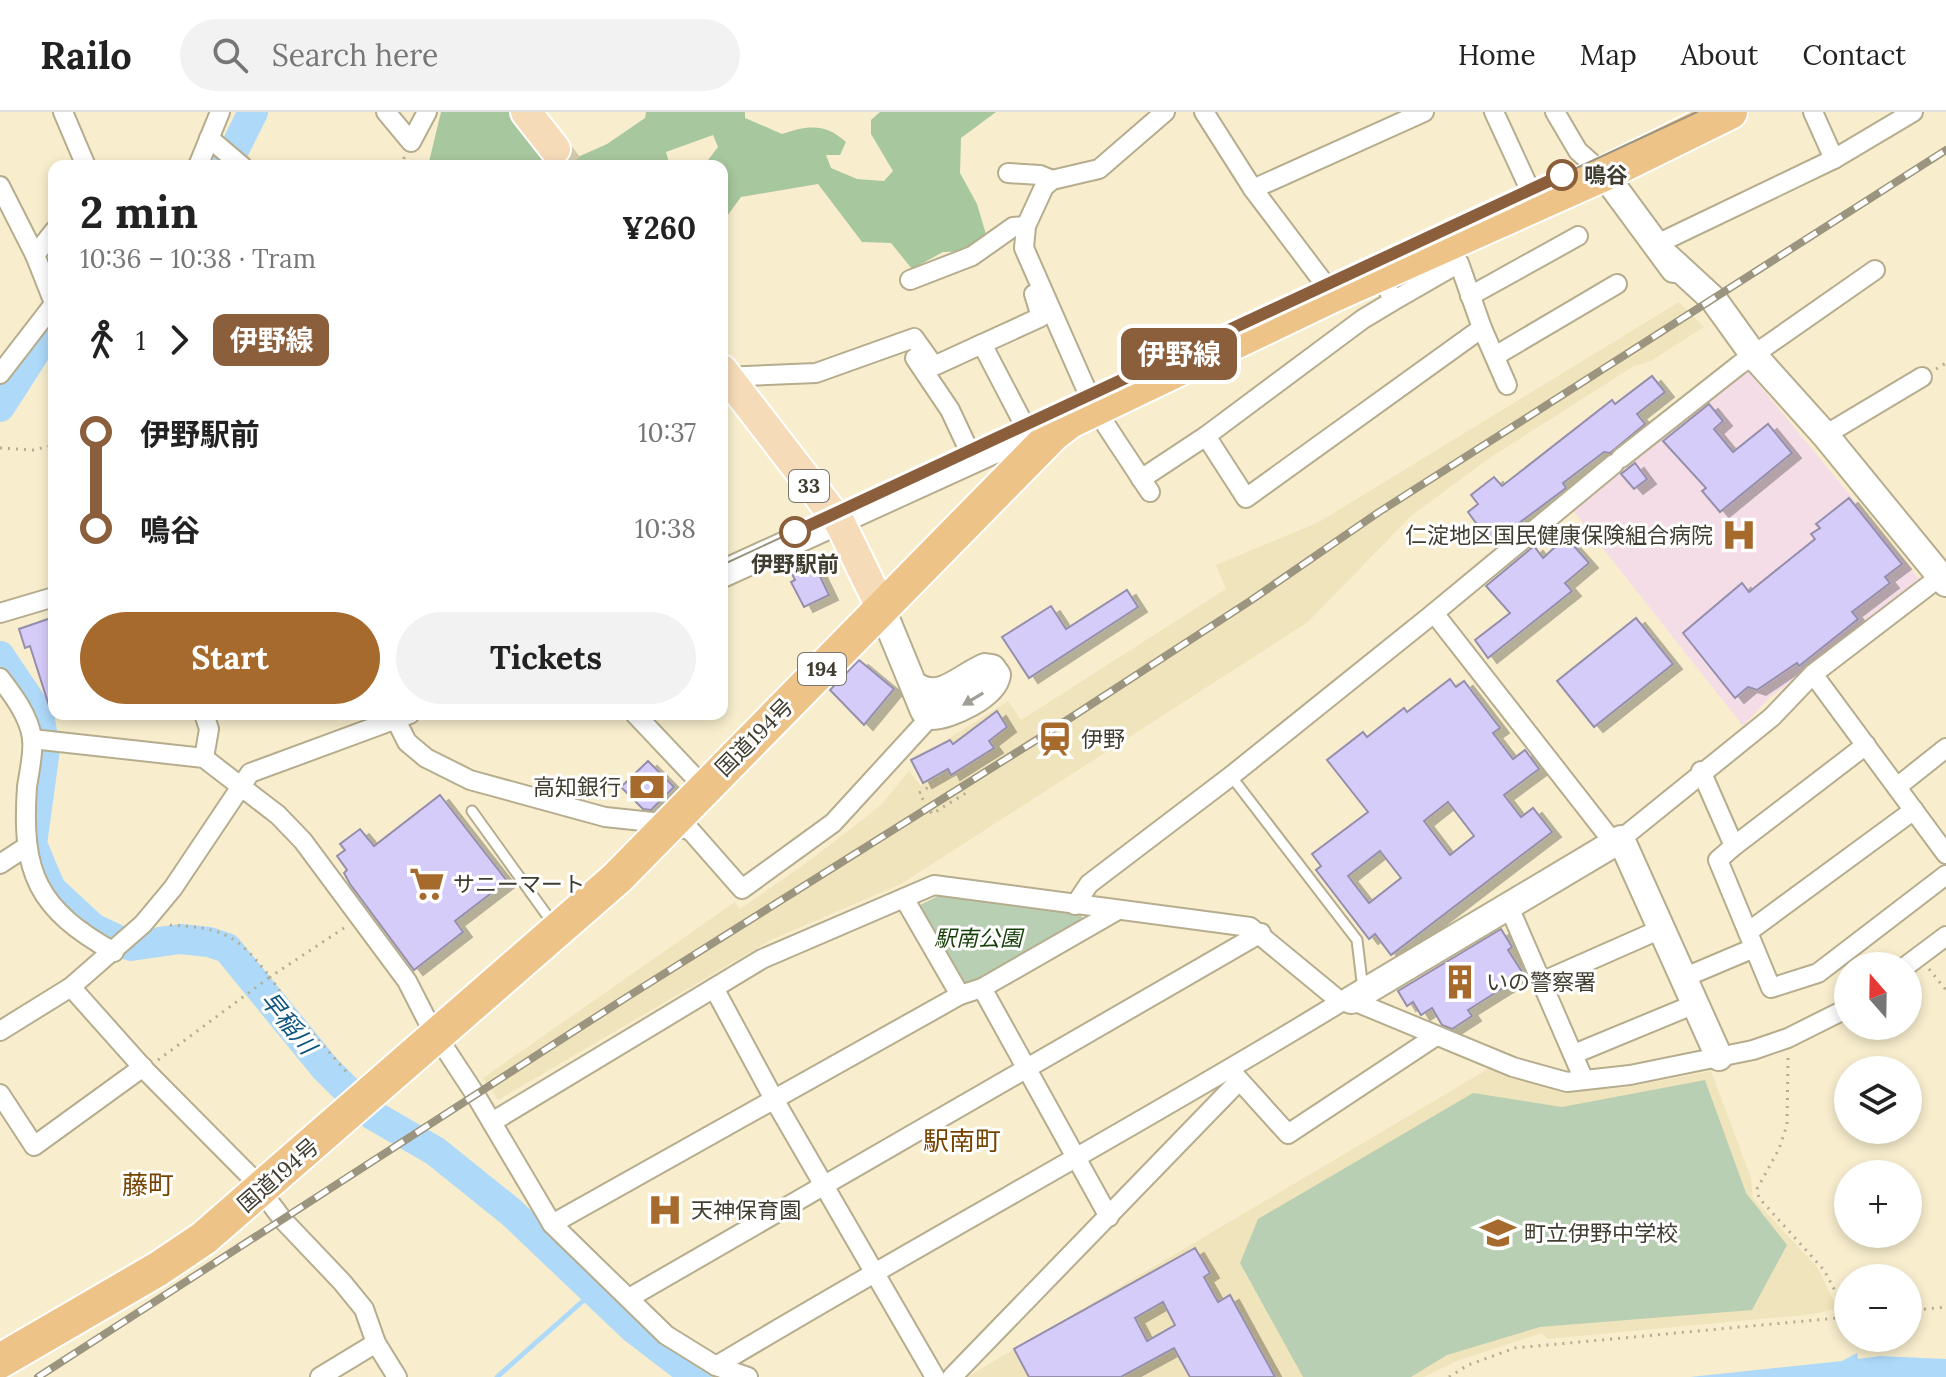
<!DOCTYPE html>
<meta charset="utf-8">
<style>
body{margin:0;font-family:Lora,"Noto Sans JP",serif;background:#f2f2f2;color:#222;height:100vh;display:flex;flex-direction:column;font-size:30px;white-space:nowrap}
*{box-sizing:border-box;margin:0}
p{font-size:26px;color:#767676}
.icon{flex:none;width:44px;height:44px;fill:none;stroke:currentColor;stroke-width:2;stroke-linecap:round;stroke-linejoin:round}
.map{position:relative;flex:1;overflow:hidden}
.panel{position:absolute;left:48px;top:48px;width:680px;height:560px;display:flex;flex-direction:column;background:#fff;border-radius:16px;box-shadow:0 4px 12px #0003}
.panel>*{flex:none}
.badge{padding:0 16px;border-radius:12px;font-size:28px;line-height:52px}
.needle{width:52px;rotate:340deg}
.fabs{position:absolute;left:1834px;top:840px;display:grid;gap:16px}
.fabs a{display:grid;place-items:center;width:88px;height:88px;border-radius:50%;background:#fff;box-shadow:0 4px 12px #0003;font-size:40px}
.map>.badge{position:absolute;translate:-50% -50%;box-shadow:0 0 0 4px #fff}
.legs{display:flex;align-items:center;gap:12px;height:88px;padding:0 32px;font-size:26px}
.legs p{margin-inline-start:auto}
.headline{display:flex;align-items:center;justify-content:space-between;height:136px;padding:0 32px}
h1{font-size:44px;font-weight:700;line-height:60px}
.cta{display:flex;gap:16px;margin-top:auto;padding:16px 32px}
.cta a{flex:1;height:92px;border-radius:48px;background:#a66a2c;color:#fff;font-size:32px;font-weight:700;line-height:92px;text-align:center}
.cta a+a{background:#f2f2f2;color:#222}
ul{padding:0 32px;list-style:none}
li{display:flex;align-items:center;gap:28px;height:96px;font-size:30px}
li i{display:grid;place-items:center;width:12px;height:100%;margin:0 10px;background:currentColor}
li i::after{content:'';width:20px;height:20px;margin:-10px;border:6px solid;border-radius:50%;background:#fff}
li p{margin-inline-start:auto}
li:first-child i{background:linear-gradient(#0000 50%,currentColor 0)}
li:last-child i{background:linear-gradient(currentColor 50%,#0000 0)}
header{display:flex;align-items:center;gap:48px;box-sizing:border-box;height:112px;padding:0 40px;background:#fff;border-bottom:2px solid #e0e0e0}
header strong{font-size:38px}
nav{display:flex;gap:44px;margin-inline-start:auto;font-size:28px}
.search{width:560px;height:72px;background:#f2f2f2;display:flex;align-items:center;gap:20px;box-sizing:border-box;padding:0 28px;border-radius:44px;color:#767676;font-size:30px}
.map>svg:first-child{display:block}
.built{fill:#f0e4bc}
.medical{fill:#f5dde7}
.green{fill:#b9cfb3}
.forest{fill:#a7c79f}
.water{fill:#aed9f9}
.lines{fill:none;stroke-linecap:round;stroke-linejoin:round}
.stream{stroke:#aed9f9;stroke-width:5}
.river{stroke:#aed9f9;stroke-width:30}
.building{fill:#d6ccfa;stroke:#958fac;stroke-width:2;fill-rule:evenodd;filter:url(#shadow)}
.primary-tunnel{stroke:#d3caae;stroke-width:30;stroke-dasharray:30 15;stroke-linecap:butt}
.lane-casing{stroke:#b6ad8e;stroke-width:13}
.street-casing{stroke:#b6ad8e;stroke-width:22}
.secondary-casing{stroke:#b6ad8e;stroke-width:30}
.primary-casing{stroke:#fff;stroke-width:34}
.highway-casing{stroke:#fff;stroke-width:38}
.path{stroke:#b4ac93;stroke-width:3;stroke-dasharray:2 6;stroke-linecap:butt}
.lane{stroke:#fff;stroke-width:9}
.street{stroke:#fff;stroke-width:18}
.secondary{stroke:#fff;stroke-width:26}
.primary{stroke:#f5dbb8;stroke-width:30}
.highway{stroke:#eec388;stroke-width:34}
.tram{stroke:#9b947e;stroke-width:2}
.rail-casing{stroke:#9b947e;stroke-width:8}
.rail{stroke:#fff;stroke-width:5;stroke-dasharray:15;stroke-linecap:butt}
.oneway{fill:#a09e97}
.line-1-casing{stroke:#fff;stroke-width:18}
.line-1{stroke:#8b5e3c;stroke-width:12}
.stop-1-dot{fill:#fff;stroke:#8b5e3c;stroke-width:4}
.labels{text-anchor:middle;stroke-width:6;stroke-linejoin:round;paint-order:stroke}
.shield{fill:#fff;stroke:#79766d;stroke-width:2}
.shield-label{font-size:20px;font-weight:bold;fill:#403c2f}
.stop-label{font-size:22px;font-weight:bold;fill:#403c2f;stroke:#fff;text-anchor:start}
.poi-label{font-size:22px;fill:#403c2f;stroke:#fff;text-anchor:start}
.street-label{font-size:22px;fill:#403c2f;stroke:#fff}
.park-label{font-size:22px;font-style:italic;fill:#163f09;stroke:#fff}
.water-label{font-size:24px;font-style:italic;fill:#0f567f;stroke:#fff}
.quarter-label{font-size:26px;fill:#764300;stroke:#fff}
</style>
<header>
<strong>Railo</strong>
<div class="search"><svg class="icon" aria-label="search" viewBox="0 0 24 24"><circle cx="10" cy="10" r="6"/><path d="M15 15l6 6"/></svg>Search here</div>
<nav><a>Home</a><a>Map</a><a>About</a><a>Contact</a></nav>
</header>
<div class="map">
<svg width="1946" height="1265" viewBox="0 0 1946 1265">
<defs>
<filter id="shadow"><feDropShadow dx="9" dy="5" stdDeviation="0" flood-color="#0004"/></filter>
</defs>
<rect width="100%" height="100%" fill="#f8eece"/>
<g class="built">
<polygon points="1679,190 1704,215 1651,249 1634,254 1491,345 1412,403 1308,510 901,772 771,828 498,988 483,966 735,790 740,797 813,746 881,693 909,659 921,674 944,661 932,637 1008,589 1021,608 1226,477 1216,453 1319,410"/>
<polygon points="1488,957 1561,977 1622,976 1711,959 1751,1066 1753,1086 1818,1156 1837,1196 1815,1202 1547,1227 1542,1221 1457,1249 1424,1265 967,1265"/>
</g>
<polygon class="medical" points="1746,257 1925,474 1769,586 1743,614 1571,396"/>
<g class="green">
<polygon points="938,784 1080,801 1084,809 968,874 959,870 918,794"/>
<polygon points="1705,968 1746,1081 1787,1133 1752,1198 1540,1215 1447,1243 1411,1265 1303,1265 1240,1151 1258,1107 1473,981 1562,995"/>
</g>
<path class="forest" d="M 441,0 L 509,0 L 560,53 L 607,32 L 645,6 L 646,0 L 745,0 L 745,6 L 782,22 C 807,13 826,11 846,30 L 840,43 L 826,43 L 831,56 L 857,67 L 884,69 L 893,59 L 871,22 L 871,8 L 880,0 L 996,0 L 961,26 L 960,61 L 977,92 L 988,129 L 971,139 L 943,140 L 912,157 L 891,131 L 862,130 L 818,72 L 741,85 L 722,111 L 722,54 L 705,52 L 718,35 L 713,23 L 666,40 L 670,54 L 428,54 Z"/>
<polygon class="water" points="1857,1241 1858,1247 1880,1244 1946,1247 1946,1265 1690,1265 1842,1249"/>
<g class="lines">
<polyline class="stream" points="497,1265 583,1189"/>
<g class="river">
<polyline points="226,54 253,0"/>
<polyline points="0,295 45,225 54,219"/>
<polyline points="0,544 39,602 45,637 32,732 51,777 93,816 131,834 180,827 209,830 227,836 325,956 371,1002 435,1039 511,1100 632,1215 697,1265"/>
</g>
</g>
<g class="building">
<polygon points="1652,264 1665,280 1637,302 1645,312 1610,341 1604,340 1563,371 1566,376 1491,432 1468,400 1478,392 1471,383 1494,365 1502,374 1612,288 1615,292"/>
<polygon points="1709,292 1723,309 1714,317 1733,340 1768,312 1792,341 1720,400 1702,379 1706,376 1663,329"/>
<polygon points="1635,351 1647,367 1634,377 1621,362"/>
<polygon points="1849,386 1902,452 1885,465 1890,471 1852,500 1858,507 1799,554 1797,551 1757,578 1748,575 1735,586 1683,521 1742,471 1749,480 1815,427 1811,422 1820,416 1816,412"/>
<polygon points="1566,425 1589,451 1565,471 1572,479 1488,546 1475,528 1510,501 1486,474 1534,434 1543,446"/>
<polygon points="814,452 829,483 804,495 791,470 795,468 792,462"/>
<polygon points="1127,478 1138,495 1029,566 1002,525 1051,494 1066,517"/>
<polygon points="54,505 54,600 51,600 30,534 25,536 19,517"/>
<polygon points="1636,506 1673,552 1594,615 1557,569"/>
<polygon points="859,548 894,577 864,613 830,578"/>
<path d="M 1450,567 L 1456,575 L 1464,569 L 1500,616 L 1493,621 L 1513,647 L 1525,638 L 1539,657 L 1504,683 L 1521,705 L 1533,696 L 1552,720 L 1391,843 L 1375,822 L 1369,827 L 1316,758 L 1321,754 L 1312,742 L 1368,700 L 1327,648 L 1363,620 L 1367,625 L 1404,596 L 1407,600 ZM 1448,690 L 1474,724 L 1450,743 L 1424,709 ZM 1380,739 L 1401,766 L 1369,791 L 1348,764 Z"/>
<polygon points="997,599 1007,615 989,629 994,636 951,663 948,657 923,671 911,648 950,628 953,632"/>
<polygon points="648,649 674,675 651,698 643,697 621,675"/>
<polygon points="440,683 507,769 455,809 463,820 414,858 350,772 344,761 347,758 337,744 345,738 340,732 360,717 374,734"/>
<polygon points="1501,817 1512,835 1508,838 1524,863 1468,898 1472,904 1452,917 1442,913 1432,896 1421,903 1413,890 1407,894 1398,879"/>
<path d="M 1195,1136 L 1210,1161 L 1204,1165 L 1218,1190 L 1230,1183 L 1275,1265 L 1190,1265 L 1174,1236 L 1121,1265 L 1029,1265 L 1014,1237 ZM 1163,1190 L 1175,1213 L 1147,1229 L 1135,1206 Z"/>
</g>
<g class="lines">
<polyline class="primary-tunnel" points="555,37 568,54"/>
<g class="lane-casing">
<g id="lane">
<polyline points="1231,664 1357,828 1363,878"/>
<polyline points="472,699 554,813"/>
</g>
</g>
<g class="street-casing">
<g id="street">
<polyline points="63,0 86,54"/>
<polyline points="386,0 411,30 427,0"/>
<polyline points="1204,0 1253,77 1333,183"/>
<polyline points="1494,0 1537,93"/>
<polyline points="1555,0 1578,39 1604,62"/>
<polyline points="1813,0 1834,47"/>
<polyline points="209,26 242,54"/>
<polyline points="198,54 220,0"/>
<polyline points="1008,61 1040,63 1052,68"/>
<polyline points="0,74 35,143"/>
<polyline points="1253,77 1424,0"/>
<polyline points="54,119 35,143 54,191"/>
<polyline points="1657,132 1834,47 1913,0"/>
<polyline points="1381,161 1393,189 1459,151 1482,216 1246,386 1206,324 1363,207 1393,189"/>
<polyline points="910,168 972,144 1013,115 1026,114"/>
<polyline points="1470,184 1578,124"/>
<polyline points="1482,216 1507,273"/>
<polyline points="982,232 1041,205 1034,182"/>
<polyline points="1495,244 1617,172"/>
<polyline points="915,246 950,298 973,347"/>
<polyline points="0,262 54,192"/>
<polyline points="722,265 816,261 914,226 934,254 982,232 1029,322"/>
<polyline points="1825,323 1922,265"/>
<polyline points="1621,346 1739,253 1875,158"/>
<polyline points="1141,367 1206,324"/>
<polyline points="1150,380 1094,295 1024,136 1026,114 1044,75 1052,68 1099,57 1165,0"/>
<polyline points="0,501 54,485"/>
<polyline points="1434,501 1614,352"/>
<polyline points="1813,562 1946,742"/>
<path d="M 0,566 C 13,583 29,604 32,626 C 34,641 29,660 27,675 C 21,761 37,797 114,840"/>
<polyline points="204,602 209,617 204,646"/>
<polyline points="635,602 704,675"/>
<polyline points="396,608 407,630 426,646 470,668 605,705 671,712 691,719 742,777 833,711 931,604"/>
<polyline points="32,627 204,646 278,703 303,729 407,869 429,912 475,982 552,1112 666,1223 716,1254 748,1265"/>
<polyline points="1701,659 1734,734 1718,748 1771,876 1818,861 1946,763"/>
<polyline points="1897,675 1946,636"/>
<polyline points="1621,727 1772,605 1813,562 1941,464"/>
<polyline points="1734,734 1866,633"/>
<polyline points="0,752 26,735"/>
<polyline points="904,786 960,883"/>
<polyline points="1075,793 1089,772 1231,664 1434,501 1613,730"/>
<polyline points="1509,795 1584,968"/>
<polyline points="1748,820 1914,698"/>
<polyline points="1906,854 1946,824"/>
<polyline points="1683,866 1754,836"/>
<polyline points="1541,870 1661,817"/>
<polyline points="71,875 145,958 251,1065 283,1108 342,1170 364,1197 376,1231 397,1265"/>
<polyline points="714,876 775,989 935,1265"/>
<polyline points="982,876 1109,1105"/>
<polyline points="0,919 71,875 143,812 173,776 250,661 410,602"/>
<polyline points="1574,942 1695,892"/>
<polyline points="1232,960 1288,1022 1436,924"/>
<polyline points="0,982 34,1034 143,955"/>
<polyline points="492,1010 762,847 934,773 1250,815 1341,890"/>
<polyline points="552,1112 960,883 982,876 1118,798"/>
<polyline points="629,1186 1261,821"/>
<path d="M 716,1254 C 922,1130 1135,1016 1341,890 L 1351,888 L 1513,955 L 1567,970 L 1630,963 L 1753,938 L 1788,926 L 1848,896"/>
<polyline points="320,1265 376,1231"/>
<polyline points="952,1265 1238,970"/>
</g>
</g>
<g class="secondary-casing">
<g id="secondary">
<polyline points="1604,62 1674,157"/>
<polyline points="1665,143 1714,188 1755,245 1825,323 1946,471"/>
<polyline points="722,462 1029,322 1053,322"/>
<path d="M 882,497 L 924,599 L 931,604 C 950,604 994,583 997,563 L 992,556 L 985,555 C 959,566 939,592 913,572"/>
<polyline points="1351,888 1621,727 1719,945"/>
</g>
</g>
<g class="primary-casing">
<g id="primary">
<polyline points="526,0 555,37"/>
<polyline points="722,258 840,411 882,497"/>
</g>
</g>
<g class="highway-casing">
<polyline id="highway" points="0,1249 158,1157 204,1126 617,766 1053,322 1070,309 1333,183 1604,62 1730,0"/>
</g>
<g class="path">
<polyline points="400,54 405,44"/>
<polyline points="1936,257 1946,251"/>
<polyline points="54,272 51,273 54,290"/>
<polyline points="0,336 33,338 54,333"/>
<polyline points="948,663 919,681 932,702 966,681"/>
<polyline points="344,816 270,865 295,901 350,964"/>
<polyline points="1929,857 1946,878"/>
<polyline points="1788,946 1787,1013 1779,1037 1757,1077 1759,1086 1824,1158 1848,1203"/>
<path d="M 158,948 L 270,865 C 236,821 221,815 165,813"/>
<polyline points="1908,1199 1946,1195"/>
<polyline points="1449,1265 1468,1253 1515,1236 1848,1205"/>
</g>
<use href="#lane" class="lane"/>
<use href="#street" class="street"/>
<use href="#secondary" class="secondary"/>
<use href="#primary" class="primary"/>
<use href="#highway" class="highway"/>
<polyline class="tram" points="722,453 1697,0"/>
<g class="rail-casing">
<polyline id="rail" points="38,1265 627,885 1041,625 1250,489 1379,400 1946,38"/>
</g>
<use href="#rail" class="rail"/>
</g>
<defs><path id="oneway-solid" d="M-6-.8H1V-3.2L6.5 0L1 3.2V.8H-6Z" transform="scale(2)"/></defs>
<use class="oneway" href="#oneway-solid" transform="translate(973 587) rotate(149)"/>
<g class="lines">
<g class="line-1-casing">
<polyline id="line-1" points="795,420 1562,63"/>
</g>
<use href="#line-1" class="line-1"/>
</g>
<defs>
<g id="hospital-bare" transform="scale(2.76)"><path d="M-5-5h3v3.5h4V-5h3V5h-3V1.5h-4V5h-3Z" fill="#a66a2c" stroke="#fff" stroke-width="2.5" paint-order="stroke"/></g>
<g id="station-bare" transform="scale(2.76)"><path d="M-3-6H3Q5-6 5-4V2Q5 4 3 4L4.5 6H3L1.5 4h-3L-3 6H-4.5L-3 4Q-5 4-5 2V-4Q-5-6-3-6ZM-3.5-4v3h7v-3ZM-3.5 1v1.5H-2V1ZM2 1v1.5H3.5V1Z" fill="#a66a2c" stroke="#fff" stroke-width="2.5" paint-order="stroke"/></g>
<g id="bank-bare" transform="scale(2.76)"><path d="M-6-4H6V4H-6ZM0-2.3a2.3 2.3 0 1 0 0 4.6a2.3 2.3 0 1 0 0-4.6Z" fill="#a66a2c" stroke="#fff" stroke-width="2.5" paint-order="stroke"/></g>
<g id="supermarket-bare" transform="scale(2.76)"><path d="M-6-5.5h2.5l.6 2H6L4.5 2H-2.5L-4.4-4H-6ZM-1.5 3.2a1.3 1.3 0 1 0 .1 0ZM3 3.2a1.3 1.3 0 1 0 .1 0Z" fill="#a66a2c" stroke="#fff" stroke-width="2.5" paint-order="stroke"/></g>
<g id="building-bare" transform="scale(2.76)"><path d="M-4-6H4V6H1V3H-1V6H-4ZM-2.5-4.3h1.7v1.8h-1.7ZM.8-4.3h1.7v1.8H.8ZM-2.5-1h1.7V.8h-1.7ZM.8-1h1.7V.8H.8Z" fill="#a66a2c" stroke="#fff" stroke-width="2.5" paint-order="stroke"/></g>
<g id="school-bare" transform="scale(2.76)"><path d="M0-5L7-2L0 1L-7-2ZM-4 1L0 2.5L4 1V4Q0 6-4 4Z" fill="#a66a2c" stroke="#fff" stroke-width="2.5" paint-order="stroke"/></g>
</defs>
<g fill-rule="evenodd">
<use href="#hospital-bare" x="1739" y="423"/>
<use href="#station-bare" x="1055" y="627"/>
<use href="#bank-bare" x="647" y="675"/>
<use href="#supermarket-bare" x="427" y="772"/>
<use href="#building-bare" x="1460" y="870"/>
<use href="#hospital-bare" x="665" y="1098"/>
<use href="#school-bare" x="1498" y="1121"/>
</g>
<g class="stop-1-dot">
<circle cx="1562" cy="63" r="14"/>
<circle cx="795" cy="420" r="14"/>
</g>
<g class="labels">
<g class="shield">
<rect x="789" y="358" width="40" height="32" rx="6"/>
<rect x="798" y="541" width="48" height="32" rx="6"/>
</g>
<g class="shield-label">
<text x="809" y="381">33</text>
<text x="822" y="564">194</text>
</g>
<g class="stop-label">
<text x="1584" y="71">鳴谷</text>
<text x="795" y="460" text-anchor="middle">伊野駅前</text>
</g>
<g class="poi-label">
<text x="1713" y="431" text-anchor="end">仁淀地区国民健康保険組合病院</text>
<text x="1081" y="635">伊野</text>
<text x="621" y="683" text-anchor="end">高知銀行</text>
<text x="453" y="780">サニーマート</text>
<text x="1486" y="878">いの警察署</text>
<text x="691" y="1106">天神保育園</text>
<text x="1524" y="1129">町立伊野中学校</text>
</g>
<g class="street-label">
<text transform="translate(754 625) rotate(-45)" y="8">国道194号</text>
<text transform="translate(278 1063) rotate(-41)" y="8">国道194号</text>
</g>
<g class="park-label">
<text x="978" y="834">駅南公園</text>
</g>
<g class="water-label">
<text transform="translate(288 911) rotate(51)" y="8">早稲川</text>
</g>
<g class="quarter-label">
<text x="962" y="1038">駅南町</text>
<text x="148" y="1082">藤町</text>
</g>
</g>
</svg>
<div class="fabs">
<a><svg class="needle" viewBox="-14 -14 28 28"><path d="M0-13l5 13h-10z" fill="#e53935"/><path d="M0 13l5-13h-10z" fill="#767676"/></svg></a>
<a><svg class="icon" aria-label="layers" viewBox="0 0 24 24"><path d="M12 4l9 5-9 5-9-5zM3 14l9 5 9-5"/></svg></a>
<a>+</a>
<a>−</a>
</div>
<b class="badge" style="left:1179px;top:242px;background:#8b5e3c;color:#fff">伊野線</b>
<section class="panel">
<div class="headline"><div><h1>2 min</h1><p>10:36 – 10:38 · Tram</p></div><b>¥260</b></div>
<div class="legs"><svg class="icon" aria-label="walk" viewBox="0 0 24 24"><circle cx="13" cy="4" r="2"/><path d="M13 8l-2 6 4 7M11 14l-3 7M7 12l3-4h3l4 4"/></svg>1<svg class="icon" aria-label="forward" viewBox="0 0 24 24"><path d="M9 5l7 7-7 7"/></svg><b class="badge" style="background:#8b5e3c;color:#fff">伊野線</b></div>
<ul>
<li><i style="color:#8b5e3c"></i><b>伊野駅前</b><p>10:37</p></li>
<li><i style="color:#8b5e3c"></i><b>鳴谷</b><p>10:38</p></li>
</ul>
<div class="cta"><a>Start</a><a>Tickets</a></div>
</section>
</div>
